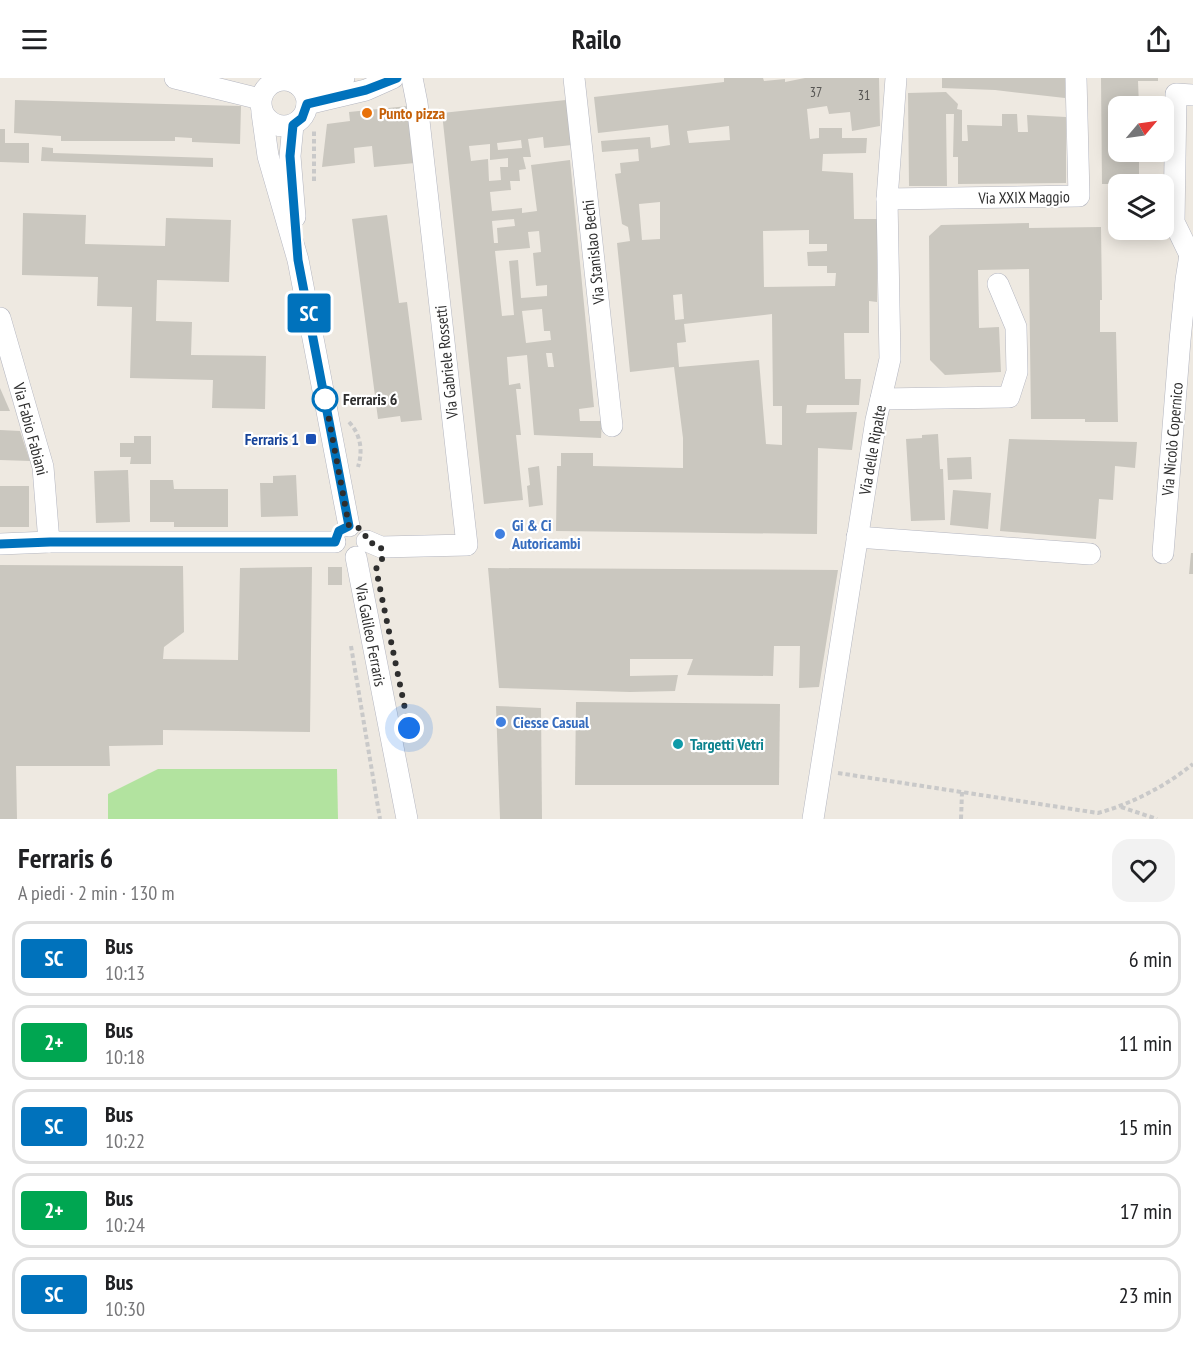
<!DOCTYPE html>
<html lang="it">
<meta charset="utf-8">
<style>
body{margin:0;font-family:"PT Sans Narrow",sans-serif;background:#f2f2f2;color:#202124;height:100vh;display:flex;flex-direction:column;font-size:22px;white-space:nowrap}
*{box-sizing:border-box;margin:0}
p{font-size:20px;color:#757577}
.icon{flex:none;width:33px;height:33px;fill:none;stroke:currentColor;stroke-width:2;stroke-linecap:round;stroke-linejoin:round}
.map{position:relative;height:741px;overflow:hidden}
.panel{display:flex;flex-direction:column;background:#fff;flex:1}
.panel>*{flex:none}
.badge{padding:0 12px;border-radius:4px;font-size:21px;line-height:39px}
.needle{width:39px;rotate:61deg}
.controls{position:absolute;left:1108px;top:18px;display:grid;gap:12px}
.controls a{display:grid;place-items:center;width:66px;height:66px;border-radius:12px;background:#fff;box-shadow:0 3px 15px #0003;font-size:30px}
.you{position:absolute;width:30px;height:30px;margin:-15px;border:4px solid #fff;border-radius:50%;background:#1a73e8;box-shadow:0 0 0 9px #1a73e833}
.map>.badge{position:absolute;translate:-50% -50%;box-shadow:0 0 0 3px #fff}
.round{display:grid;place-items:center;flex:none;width:63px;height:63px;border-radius:18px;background:#f2f2f2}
.overview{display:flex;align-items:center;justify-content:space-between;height:102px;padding:0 18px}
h1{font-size:28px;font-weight:800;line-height:45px}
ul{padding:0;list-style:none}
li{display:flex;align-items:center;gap:18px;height:75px;margin:0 12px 9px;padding:0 6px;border:3px solid #e0e0e0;border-radius:18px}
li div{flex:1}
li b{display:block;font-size:22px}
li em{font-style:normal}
li .badge{min-width:66px;font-weight:700;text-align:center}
header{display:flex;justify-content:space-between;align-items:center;height:78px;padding:0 18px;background:#fff;font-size:27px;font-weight:800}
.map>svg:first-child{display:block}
.green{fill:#b2e39f}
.building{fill:#cac7bf;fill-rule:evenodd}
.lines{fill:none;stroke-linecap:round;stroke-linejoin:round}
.minor-casing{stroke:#b4b6c0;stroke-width:22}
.path{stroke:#c9c9c9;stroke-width:4;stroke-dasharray:4.5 3;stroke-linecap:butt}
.minor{stroke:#fff;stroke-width:21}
.line-casing{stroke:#fff;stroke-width:14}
.line{stroke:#0072bc;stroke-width:9}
.walk{stroke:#2e2e2e;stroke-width:6;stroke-dasharray:0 10.8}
.food-dot{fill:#e8710a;stroke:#fff;stroke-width:2}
.stop-dot{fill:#fff;stroke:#0072bc;stroke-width:3}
.transit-dot{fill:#1a4fb4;stroke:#fff;stroke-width:2}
.shop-dot{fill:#3f7fe0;stroke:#fff;stroke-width:2}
.culture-dot{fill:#0f9aa8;stroke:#fff;stroke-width:2}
.labels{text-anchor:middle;stroke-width:4.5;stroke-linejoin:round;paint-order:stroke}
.number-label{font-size:14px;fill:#555452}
.food-label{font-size:16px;font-weight:bold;fill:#c56008;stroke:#fff;text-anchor:start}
.street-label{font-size:16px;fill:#2e2e2e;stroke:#fff}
.stop-label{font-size:16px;font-weight:bold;fill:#2e2e2e;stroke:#fff;text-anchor:start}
.transit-label{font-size:16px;font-weight:bold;fill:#164399;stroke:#fff;text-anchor:end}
.shop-label{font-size:16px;font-weight:bold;fill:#366cbe;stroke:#fff;text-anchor:start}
.culture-label{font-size:16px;font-weight:bold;fill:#0d838f;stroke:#fff;text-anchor:start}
</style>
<header><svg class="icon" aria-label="menu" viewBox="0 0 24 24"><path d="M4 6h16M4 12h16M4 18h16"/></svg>Railo<svg class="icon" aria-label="share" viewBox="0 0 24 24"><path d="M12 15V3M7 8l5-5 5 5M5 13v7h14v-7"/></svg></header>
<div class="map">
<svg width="1193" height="741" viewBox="0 0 1193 741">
<rect width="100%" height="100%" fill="#eee9e1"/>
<polygon class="green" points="158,691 337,691 338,741 108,741 108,716"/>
<g class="building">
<path d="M 724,0 L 763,0 L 764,3 L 785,1 L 785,4 L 805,0 L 879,0 L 880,48 L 852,53 L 850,34 L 829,36 L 827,28 L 807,31 L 810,61 L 819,60 L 819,50 L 842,50 L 842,60 L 867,60 L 866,75 L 823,76 L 822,93 L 853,95 L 854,141 L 877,141 L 877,224 L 869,223 L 869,255 L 844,255 L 845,301 L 861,301 L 859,327 L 807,327 L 806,335 L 857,334 L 852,372 L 818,370 L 817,456 L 556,453 L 557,388 L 561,388 L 561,375 L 593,375 L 593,388 L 683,390 L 683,360 L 674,289 L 630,294 L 617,165 L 630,163 L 628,149 L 622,146 L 615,96 L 621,95 L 620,85 L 639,83 L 638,71 L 602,74 L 601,63 L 650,59 L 651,70 L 670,67 L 668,47 L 598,55 L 594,19 L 724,4 ZM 729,48 L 730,62 L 689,65 L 687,53 ZM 660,124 L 660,161 L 642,162 L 639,126 ZM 809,152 L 809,166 L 827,166 L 827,173 L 807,174 L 808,188 L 827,188 L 827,195 L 836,195 L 835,208 L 764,209 L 763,153 ZM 682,216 L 684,241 L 675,242 L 673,217 ZM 772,236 L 773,328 L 782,328 L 782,367 L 766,366 L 759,282 L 679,289 L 677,265 L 686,264 L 684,246 Z"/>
<polygon points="942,0 1065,0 1065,20 995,12 942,10"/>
<polygon points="1101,0 1158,0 1158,3 1138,3 1139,28 1119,28 1119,74 1139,74 1139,106 1102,106"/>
<polygon points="946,14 958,26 957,31 962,32 962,63 968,63 967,47 1002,48 1002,36 1017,36 1018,54 1028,54 1027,37 1066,39 1066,105 958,106 958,79 953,79 954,36 946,36 947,108 909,108 908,15"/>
<polygon points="15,22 241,28 240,66 192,64 192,60 175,59 175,63 61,63 61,58 14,55"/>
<path d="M 566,22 L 572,67 L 544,70 L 543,59 L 528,61 L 531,79 L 523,79 L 526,91 L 519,92 L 520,103 L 510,103 L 511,112 L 490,114 L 492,133 L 522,130 L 522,135 L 537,133 L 531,87 L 570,82 L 594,329 L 579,331 L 580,343 L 602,343 L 601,360 L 534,357 L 527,277 L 507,279 L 509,307 L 520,305 L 521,311 L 516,311 L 521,357 L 516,357 L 523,422 L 484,426 L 442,35 ZM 521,62 L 522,70 L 498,72 L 497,65 ZM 490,66 L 490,82 L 508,80 L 508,89 L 500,89 L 501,102 L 489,103 L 488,81 L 471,83 L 469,68 ZM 514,141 L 515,148 L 497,150 L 498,165 L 494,165 L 492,143 ZM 539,153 L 541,174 L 533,175 L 536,208 L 547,207 L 547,218 L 521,220 L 518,182 L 509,183 L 514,237 L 502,238 L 495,173 L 530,170 L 528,154 ZM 542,231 L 544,253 L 550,253 L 551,262 L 526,265 L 522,233 ZM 546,275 L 552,275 L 554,289 L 548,289 Z"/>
<polygon points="408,28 415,85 374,89 372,68 354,70 355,85 322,89 327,46 350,43 349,34"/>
<polygon points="0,51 5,51 5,65 29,65 29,85 0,84"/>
<polygon points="42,69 53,70 53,75 213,80 213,89 41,83"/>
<polygon points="23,135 86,137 85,166 165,168 166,140 231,142 229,204 157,202 156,243 192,244 191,277 266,278 265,331 212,330 213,302 130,300 132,229 97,228 98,199 22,197"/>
<polygon points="387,137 399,225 407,224 422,342 401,344 400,338 378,341 352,141"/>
<polygon points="1029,145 1029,150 1101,149 1102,222 1100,222 1100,254 1116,254 1118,344 1085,344 1085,341 1031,341 1029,191 978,192 979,250 999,249 1001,294 945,297 930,282 929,158 941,147"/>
<polygon points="0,310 10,333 0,333"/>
<polygon points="0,352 20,353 30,383 0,382"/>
<polygon points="938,356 940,391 943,391 945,442 911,443 906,361 922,360 922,357"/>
<polygon points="134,358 151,358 151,386 130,386 131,379 120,379 120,365 134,365"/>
<polygon points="1009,361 1137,364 1135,390 1115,388 1113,422 1099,421 1096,461 1000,453"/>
<polygon points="971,379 972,401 948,402 947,380"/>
<polygon points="539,388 543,427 529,429 527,408 530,407 528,390"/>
<polygon points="128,392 130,444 96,445 94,393"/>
<polygon points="296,397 298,438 261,439 260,405 273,405 273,398"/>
<polygon points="150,402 173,402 174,411 228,411 228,449 174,449 174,444 150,444"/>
<rect x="0" y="408" width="29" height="41"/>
<polygon points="953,412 991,415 988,451 950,447"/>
<polygon points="1191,475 1193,475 1193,496 1189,496"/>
<polygon points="0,487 183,488 184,554 164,569 163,581 238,582 240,490 312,489 310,654 163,652 163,667 109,668 110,688 16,688 17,741 0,741"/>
<rect x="328" y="489" width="14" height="18"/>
<polygon points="488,490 838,492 819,609 799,610 800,568 774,568 773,598 687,597 693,581 630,581 630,598 678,597 675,613 630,614 499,610"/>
<polygon points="576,624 780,626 779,707 575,707"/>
<polygon points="496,628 541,630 542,741 500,741"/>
</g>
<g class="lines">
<g class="minor-casing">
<g id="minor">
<polyline points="175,0 260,21"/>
<polyline points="574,0 612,348"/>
<circle cx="284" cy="25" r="23"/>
<polyline points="297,6 344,0"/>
<polyline points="307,26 366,12 393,0"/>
<polyline points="262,35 268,78 298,182 349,448"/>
<polyline points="293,47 290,78 295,139"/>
<polyline points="887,121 1079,118 1076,0"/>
<polyline points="1190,177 1174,144 1176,16 1193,17"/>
<polyline points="0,240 43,389 49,464"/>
<polyline points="881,321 1009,319 1017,294 1016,249 998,206"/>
<polyline points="857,459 1090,476"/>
<polyline points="367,463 381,469 467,467 417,25 412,0"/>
<polyline points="0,466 49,464 335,464"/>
<polyline points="1163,475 1180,262 1186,202 1190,177"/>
<polyline points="356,479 407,741"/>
<polyline points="813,741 876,342 890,281 887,121 896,0"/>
</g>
</g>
<g class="path">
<polyline points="314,103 314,53"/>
<path d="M 349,344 C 361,357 363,373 358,389"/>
<polyline points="351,568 380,741"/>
<path d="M 838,695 L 1098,735 C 1131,726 1166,708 1193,686"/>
<polyline points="1121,729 1157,741"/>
<polyline points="961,741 962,714"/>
</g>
<use href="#minor" class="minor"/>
</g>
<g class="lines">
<g class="line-casing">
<polyline id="line" points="0,466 50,464 335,464 339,453 349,448 298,182 290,78 293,47 302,40 307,26 366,12 397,0"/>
</g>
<use href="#line" class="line"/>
<path class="walk" d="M 325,321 L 324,315 L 349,448 C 359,448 365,453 367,463 L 381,469 L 382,481 L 376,491 L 409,650"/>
</g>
<circle class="food-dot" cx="367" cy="35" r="6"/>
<circle class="stop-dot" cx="325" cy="321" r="12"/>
<rect class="transit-dot" x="305" y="355" width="12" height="12" rx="3"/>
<g class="shop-dot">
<circle cx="500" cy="456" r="6"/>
<circle cx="501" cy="644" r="6"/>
</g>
<circle class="culture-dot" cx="678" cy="666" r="6"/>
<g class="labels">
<g class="number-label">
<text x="816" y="19">37</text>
<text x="864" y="22">31</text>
</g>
<g class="food-label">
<text x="379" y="41">Punto pizza</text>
</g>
<g class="street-label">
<text transform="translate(1024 119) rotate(-1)" y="6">Via XXIX Maggio</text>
<text transform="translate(593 174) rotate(-96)" y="6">Via Stanislao Bechi</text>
<text transform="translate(446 284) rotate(-96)" y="6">Via Gabriele Rossetti</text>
<text transform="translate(31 351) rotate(75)" y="6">Via Fabio Fabiani</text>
<text transform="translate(1172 361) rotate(-85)" y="6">Via Nicolò Copernico</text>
<text transform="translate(872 372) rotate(-80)" y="6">Via delle Ripalte</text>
<text transform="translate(371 557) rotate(79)" y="6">Via Galileo Ferraris</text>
</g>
<g class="stop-label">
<text x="343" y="327">Ferraris 6</text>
</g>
<g class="transit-label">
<text x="299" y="367">Ferraris 1</text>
</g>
<g class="shop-label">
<text x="512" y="453">Gi &amp; Ci<tspan x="512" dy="18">Autoricambi</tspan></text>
<text x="513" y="650">Ciesse Casual</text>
</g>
<g class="culture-label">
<text x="690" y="672">Targetti Vetri</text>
</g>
</g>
</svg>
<div class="controls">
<a><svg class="needle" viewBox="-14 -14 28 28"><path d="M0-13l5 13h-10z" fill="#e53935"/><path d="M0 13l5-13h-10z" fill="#757577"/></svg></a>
<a><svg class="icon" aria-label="layers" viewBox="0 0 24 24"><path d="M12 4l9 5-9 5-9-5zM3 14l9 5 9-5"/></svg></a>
</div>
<div class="you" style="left:409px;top:650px"></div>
<b class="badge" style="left:309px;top:235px;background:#0072bc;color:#fff">SC</b>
</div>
<section class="panel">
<div class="overview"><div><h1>Ferraris 6</h1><p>A piedi · 2 min · 130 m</p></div><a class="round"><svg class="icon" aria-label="heart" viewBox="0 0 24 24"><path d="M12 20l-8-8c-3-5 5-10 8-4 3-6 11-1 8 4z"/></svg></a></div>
<ul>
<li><span class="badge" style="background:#0072bc;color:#fff">SC</span><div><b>Bus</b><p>10:13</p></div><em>6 min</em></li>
<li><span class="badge" style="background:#00a651;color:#fff">2+</span><div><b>Bus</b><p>10:18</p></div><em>11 min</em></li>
<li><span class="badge" style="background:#0072bc;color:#fff">SC</span><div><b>Bus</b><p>10:22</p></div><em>15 min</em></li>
<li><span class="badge" style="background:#00a651;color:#fff">2+</span><div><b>Bus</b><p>10:24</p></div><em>17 min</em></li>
<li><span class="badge" style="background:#0072bc;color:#fff">SC</span><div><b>Bus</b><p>10:30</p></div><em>23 min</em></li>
</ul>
</section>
